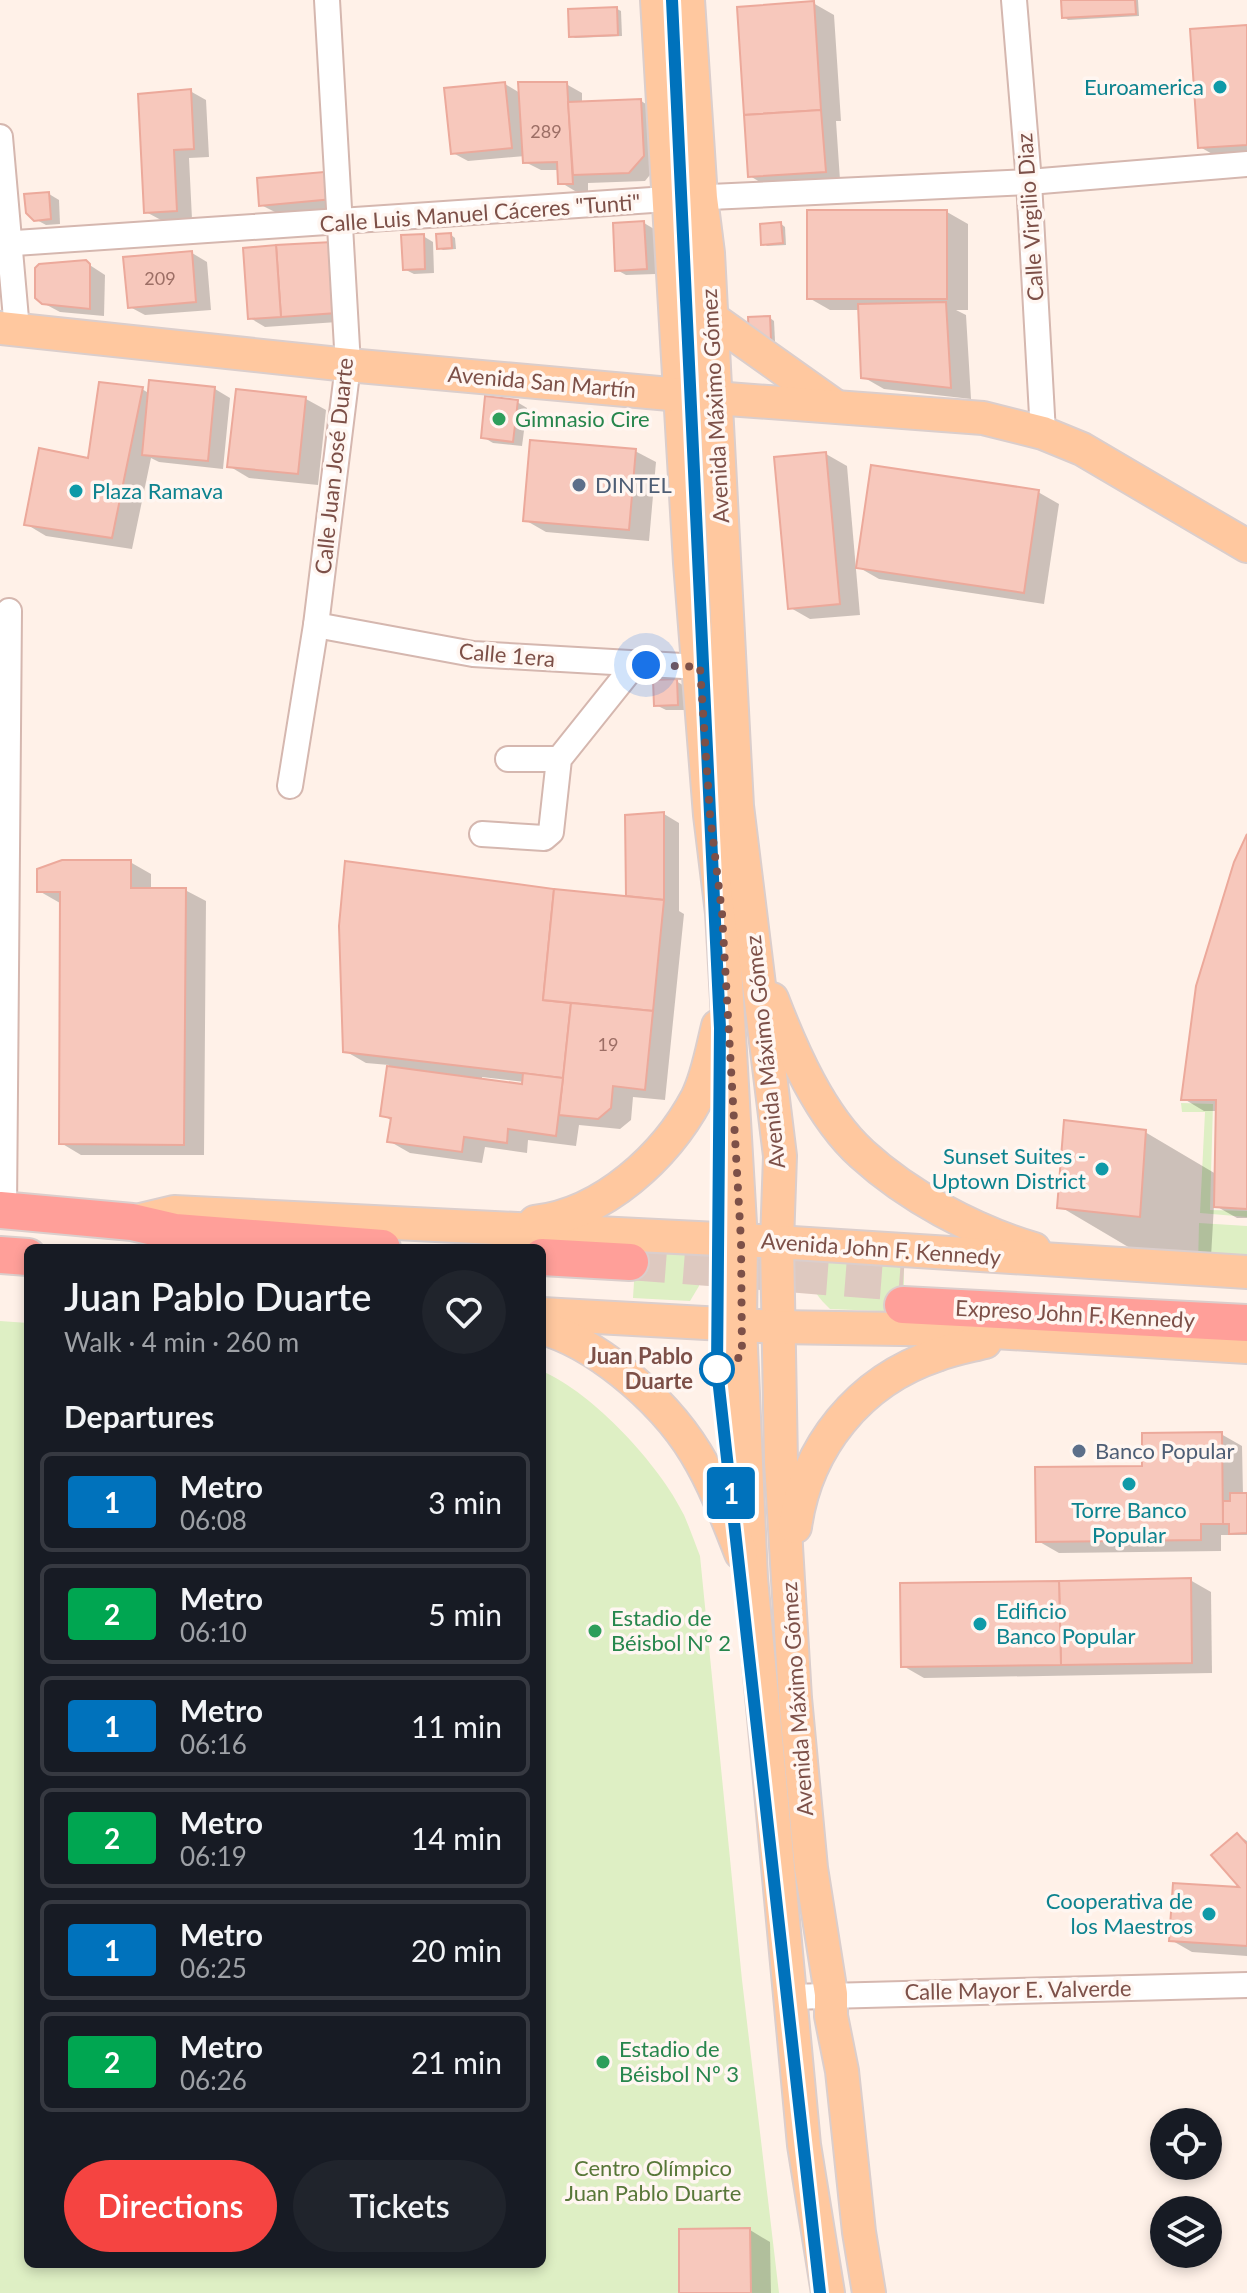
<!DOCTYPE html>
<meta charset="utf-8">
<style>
body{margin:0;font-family:Lato,sans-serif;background:#20242c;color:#f1f3f6;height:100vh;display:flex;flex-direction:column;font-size:30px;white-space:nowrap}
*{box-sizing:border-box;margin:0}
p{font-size:26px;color:#9ea1a6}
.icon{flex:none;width:44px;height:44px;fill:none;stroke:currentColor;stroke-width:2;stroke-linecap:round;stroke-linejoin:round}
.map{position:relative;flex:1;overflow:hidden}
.sheet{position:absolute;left:24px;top:1244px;width:522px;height:1024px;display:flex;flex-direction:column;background:#171b24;border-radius:12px;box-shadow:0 4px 12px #0003}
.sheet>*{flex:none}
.badge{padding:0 16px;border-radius:6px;font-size:28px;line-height:52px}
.fabs{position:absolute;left:1150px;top:2108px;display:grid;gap:16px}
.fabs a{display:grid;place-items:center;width:72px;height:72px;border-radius:50%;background:#171b24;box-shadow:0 4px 12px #0003;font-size:40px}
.you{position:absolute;width:40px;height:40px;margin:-20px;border:6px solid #fff;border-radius:50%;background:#1a73e8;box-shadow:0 0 0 12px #1a73e833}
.map>.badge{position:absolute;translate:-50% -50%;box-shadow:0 0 0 4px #fff}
h2{padding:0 40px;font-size:30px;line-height:72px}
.round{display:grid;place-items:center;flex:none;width:84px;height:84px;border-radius:42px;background:#20242c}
.head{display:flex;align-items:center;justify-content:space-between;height:136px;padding:0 40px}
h1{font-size:38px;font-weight:600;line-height:60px}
.primary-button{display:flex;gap:16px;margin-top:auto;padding:16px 40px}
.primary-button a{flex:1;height:92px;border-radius:48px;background:#f54441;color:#fff;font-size:32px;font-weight:600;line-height:92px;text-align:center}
.primary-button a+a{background:#20242c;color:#f1f3f6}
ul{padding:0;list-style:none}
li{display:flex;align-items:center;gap:24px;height:100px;margin:0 16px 12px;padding:0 24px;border:4px solid #363941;border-radius:12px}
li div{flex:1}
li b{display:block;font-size:30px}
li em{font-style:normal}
li .badge{min-width:88px;font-weight:700;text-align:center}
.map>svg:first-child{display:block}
.green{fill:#deefc4}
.shadow{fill:#0003;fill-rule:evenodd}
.building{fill:#f7c8bc;stroke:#eca99b;stroke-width:2}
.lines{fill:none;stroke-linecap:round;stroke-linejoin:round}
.highway-tunnel{stroke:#dec9c0;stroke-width:36;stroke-dasharray:36 18;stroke-linecap:butt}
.minor-casing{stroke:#d5b7af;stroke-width:28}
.major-casing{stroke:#dbcecc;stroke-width:36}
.highway-casing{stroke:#dbcecc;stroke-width:40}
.minor{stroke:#fff;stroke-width:24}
.major{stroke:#ffc89f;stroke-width:32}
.highway{stroke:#ff9f99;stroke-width:36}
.line-casing{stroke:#fff;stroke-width:18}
.line{stroke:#0072bc;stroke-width:12}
.walk{stroke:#7d5048;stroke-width:8;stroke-dasharray:0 14.4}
.culture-dot{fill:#0f9aa8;stroke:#fff6f1;stroke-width:3}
.leisure-dot{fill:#2e9e5b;stroke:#fff6f1;stroke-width:3}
.service-dot{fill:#5c6f8a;stroke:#fff6f1;stroke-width:3}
.stop-dot{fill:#fff;stroke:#0072bc;stroke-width:4}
.labels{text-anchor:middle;stroke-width:7;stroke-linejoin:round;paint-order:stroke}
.number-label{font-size:18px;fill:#9c6e65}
.culture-label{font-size:22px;fill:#0d838f;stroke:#fff6f1;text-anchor:end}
.street-label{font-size:22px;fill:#7d5048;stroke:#fff6f1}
.leisure-label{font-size:22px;fill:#27864d;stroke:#fff6f1;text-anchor:start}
.service-label{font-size:22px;fill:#4e5e75;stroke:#fff6f1;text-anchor:start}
.stop-label{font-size:22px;font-weight:bold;fill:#7d5048;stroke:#fff6f1;text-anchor:end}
.park-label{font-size:22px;fill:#587739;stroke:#fff6f1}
</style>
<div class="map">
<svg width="1247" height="2293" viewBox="0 0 1247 2293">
<rect width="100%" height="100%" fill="#fff1e8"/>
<g class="green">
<polygon points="1181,1103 1213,1104 1210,1210 1247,1211 1247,1217 1200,1213 1205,1112 1182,1112"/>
<polygon points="1199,1223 1247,1226 1247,1268 1198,1265"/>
<polygon points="636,1250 683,1253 699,1265 699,1286 690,1301 633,1298"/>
<path d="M 824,1256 L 904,1261 L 904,1312 L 830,1309 C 811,1291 803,1277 824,1256 Z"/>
<path d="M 0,1321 L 28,1323 L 28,2264 L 542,2264 L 542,1371 C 593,1393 660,1465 684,1515 C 690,1529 695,1543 700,1556 L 742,1980 L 779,2293 L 0,2293 Z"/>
</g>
<g class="shadow">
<polygon points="1063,0 1138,0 1139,16 1068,20 1064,17"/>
<polygon points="813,3 834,15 841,121 836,121 840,180 765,185 750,176"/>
<polygon points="617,9 621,11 622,36 575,38 571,36"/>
<polygon points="1247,27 1247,157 1221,159 1200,147"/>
<polygon points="505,84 520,93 566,84 582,93 582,103 641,101 656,110 658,165 645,181 588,183 588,191 575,191 560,182 559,170 541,170 525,162 525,156 468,161 453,153"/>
<polygon points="190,91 206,100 209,157 189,158 192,219 161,220 146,212"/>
<polygon points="335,173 350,182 352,205 349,207 277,213 261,205"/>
<polygon points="49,194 59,200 60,224 46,225 35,219"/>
<polygon points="947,212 968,224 968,310 956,310 966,315 971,399 884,389 863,377 860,310 830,310 809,298"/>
<polygon points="644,223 654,229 656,274 626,275 617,270"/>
<polygon points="781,224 785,227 786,245 767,246 763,243"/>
<polygon points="451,235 455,238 456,249 443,250 439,248"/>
<polygon points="423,236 433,242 434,273 414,274 404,269"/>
<polygon points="245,249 352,321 265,327 250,318"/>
<polygon points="192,253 207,262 211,310 145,315 130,307"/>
<polygon points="85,262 105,275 104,316 60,312 43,303"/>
<polygon points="770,318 774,321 775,341 755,341"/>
<polygon points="142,389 150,394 215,389 230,398 223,469 159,462 151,458 132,549 46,536 26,524 90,460"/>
<polygon points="306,399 326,410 318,485 249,478 229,466"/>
<polygon points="517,402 527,408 522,446 493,443 483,437"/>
<polygon points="635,451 656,462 649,541 546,532 525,520"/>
<polygon points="826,454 847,466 860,615 810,619 789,607"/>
<polygon points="1038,492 1059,504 1044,604 879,579 858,567"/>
<polygon points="676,681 686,687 687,710 666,710 656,705"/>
<path d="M 664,814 L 679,823 L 679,911 L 684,914 L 665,1100 L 633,1097 L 631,1120 L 620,1129 L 579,1125 L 576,1146 L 528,1140 L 527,1153 L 485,1147 L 482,1163 L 410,1153 L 389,1141 L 392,1121 L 383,1115 L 389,1065 L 366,1063 L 345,1051 L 633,899 L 628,896 ZM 482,1077 L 524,1082 L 524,1086 L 482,1080 Z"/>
<polygon points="1247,838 1247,1218 1237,1218 1214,1205 1211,1257 1130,1248 1059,1206 1145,1132 1216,1174 1217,1111 1204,1111 1184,1099"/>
<polygon points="130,862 151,874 151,890 185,890 206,901 204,1155 81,1155 61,1143 60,903 39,891"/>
<polygon points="1221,1434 1242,1446 1243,1495 1247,1495 1247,1535 1221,1535 1221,1551 1059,1553 1038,1541 1145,1468"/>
<polygon points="1190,1580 1211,1592 1212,1673 924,1678 903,1666"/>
<polygon points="1238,1835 1247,1841 1247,1956 1192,1952 1171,1940 1244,1889"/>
<polygon points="750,2230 770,2242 771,2293 681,2293"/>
</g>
<g class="building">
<polygon points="1061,0 1135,0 1136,14 1062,18"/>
<polygon points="814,1 821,110 744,115 737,7"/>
<polygon points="617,7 618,35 569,37 568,9"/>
<polygon points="1247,25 1247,145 1198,148 1190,29"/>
<polygon points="505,82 512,148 451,154 444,88"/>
<polygon points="518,82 567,82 573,184 558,184 557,162 523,163"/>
<polygon points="191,89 194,149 174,150 177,211 144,213 138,94"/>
<polygon points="641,99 644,156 629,173 573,175 568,102"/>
<polygon points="821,110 826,172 748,177 744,115"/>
<polygon points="335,171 333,199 259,206 257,178"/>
<polygon points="49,192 51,219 34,221 26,213 24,194"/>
<rect x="807" y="210" width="140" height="89"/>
<polygon points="644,221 647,269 615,271 613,223"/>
<polygon points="781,222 783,243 761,245 760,224"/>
<polygon points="451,233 452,248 437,249 436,234"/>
<polygon points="424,234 425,269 403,270 401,235"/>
<polygon points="332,242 337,313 281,317 276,245"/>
<polygon points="276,245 281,317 248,319 243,248"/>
<polygon points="192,251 196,302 128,308 123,257"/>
<polygon points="86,260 90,264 90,309 42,304 35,298 35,268 39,264"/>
<polygon points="946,302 951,388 861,378 858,304"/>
<polygon points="770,316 771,339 749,340 748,317"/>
<polygon points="149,380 215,387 208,461 142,455"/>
<polygon points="99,382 143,387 112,538 24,525 39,448 88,458"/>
<polygon points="236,389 306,397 298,474 227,467"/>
<polygon points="485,396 518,400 513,442 481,438"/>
<polygon points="530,440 636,449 629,530 523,521"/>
<polygon points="826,452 840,604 788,609 774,457"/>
<polygon points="871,465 1039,490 1024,593 856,568"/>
<polygon points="677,679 678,705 654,706 653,680"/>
<polygon points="664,812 664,900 626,896 625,815"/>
<polygon points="1247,834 1247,1209 1214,1207 1216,1100 1181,1100 1196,986 1234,862"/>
<polygon points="62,860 131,860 131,888 186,888 184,1145 59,1144 60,892 37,892 37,869"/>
<polygon points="345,861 554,889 543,1000 571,1003 563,1078 343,1052 339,926"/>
<polygon points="554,889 664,900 653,1011 543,1000"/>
<polygon points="571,1003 653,1011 645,1090 613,1086 611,1108 598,1119 559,1115"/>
<polygon points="387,1066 522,1084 523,1073 563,1078 556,1136 508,1129 507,1143 464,1137 462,1152 387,1142 391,1118 380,1116"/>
<polygon points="1064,1120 1146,1130 1140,1217 1057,1208"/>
<polygon points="1222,1432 1223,1524 1201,1524 1201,1540 1036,1542 1035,1467 1142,1466 1142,1433"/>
<polygon points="1230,1493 1247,1493 1247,1533 1229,1534 1229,1524 1223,1524 1223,1501 1230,1501"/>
<polygon points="1191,1578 1192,1663 1061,1665 1059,1581"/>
<polygon points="1059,1581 1061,1665 901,1667 900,1583"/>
<polygon points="1237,1833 1247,1844 1247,1946 1169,1941 1173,1883 1239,1887 1211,1855"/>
<polygon points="750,2228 751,2293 679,2293 679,2229"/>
</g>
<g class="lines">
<polyline class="highway-tunnel" points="630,1262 903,1283"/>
<g class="minor-casing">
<g id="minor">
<polyline points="1014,0 1029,182 1043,433"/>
<polyline points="0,137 17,330"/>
<polyline points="0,244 667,199 1029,182 1247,164"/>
<polyline points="316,625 473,654 700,667"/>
<polyline points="508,759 559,759"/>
<polyline points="290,786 316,625 348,365 327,0"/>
<polyline points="482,834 544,838 551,832 559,759 635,664"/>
<polyline points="4,1210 9,611"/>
<polyline points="789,1997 1247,1985"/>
</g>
</g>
<g class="major-casing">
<g id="major">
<polyline points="657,0 690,563 710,815 722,913 741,1241 740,1325 751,1578 804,2145 828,2293"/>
<polyline points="688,0 701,198 708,253 737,806 780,1156 777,1242 781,1462 795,1698 811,1868 831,1994 831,2016 842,2071 859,2232 869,2293"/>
<polyline points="710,317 835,406"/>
<polyline points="0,328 348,365 714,398 983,418 1043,433 1082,449 1247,546"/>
<path d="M 772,999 C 792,1051 820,1116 862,1154 C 908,1196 973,1231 1034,1249"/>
<polyline points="132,1222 174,1212 777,1242 1247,1272"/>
<path d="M 535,1222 C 604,1214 666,1156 697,1098 C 708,1076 712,1050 718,1026"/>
<polyline points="542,1314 777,1327 961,1330 1247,1347"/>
<path d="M 542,1328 C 571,1336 598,1353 622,1372 C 691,1427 710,1473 741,1553"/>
<path d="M 795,1527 C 806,1447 859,1381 937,1355 C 952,1349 969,1346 985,1342"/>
</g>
</g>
<g class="highway-casing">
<g id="highway">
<polyline points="0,1210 132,1222 175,1232 382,1248"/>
<polyline points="0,1255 28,1257"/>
<polyline points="542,1257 630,1262"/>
<polyline points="903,1305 1247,1323"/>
</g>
</g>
<use href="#minor" class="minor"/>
<use href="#major" class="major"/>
<use href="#highway" class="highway"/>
</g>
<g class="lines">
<g class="line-casing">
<polyline id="line" points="672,0 720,1028 717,1369 820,2293"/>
</g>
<use href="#line" class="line"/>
<polyline class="walk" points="646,665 700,667 710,815 722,913 741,1241 742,1356 717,1369"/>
</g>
<g class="culture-dot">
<circle cx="1220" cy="87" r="8"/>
<circle cx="76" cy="491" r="8"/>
<circle cx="1102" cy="1169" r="8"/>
<circle cx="1129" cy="1484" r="8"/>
<circle cx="980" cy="1624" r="8"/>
<circle cx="1209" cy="1914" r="8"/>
</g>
<g class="leisure-dot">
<circle cx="499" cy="419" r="8"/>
<circle cx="595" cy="1631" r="8"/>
<circle cx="603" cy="2062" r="8"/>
</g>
<g class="service-dot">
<circle cx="579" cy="485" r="8"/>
<circle cx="1079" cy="1451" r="8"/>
</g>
<circle class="stop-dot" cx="717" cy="1369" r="16"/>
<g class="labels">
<g class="number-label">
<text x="546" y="138">289</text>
<text x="160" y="285">209</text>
<text x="608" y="1051">19</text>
</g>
<g class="culture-label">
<text x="1204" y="95">Euroamerica</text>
<text x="92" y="499" text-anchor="start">Plaza Ramava</text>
<text x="1086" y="1164">Sunset Suites -<tspan x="1086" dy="25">Uptown District</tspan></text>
<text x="1129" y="1518" text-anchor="middle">Torre Banco<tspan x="1129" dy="25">Popular</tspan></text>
<text x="996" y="1619" text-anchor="start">Edificio<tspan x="996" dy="25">Banco Popular</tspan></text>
<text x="1193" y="1909">Cooperativa de<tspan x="1193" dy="25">los Maestros</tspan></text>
</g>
<g class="street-label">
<text transform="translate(480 213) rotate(-4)" y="8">Calle Luis Manuel Cáceres "Tunti"</text>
<text transform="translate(1030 217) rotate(-94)" y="8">Calle Virgilio Diaz</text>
<text transform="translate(542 382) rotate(5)" y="8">Avenida San Martín</text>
<text transform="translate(715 406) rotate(-93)" y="8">Avenida Máximo Gómez</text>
<text transform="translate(334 466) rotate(-84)" y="8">Calle Juan José Duarte</text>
<text transform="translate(507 655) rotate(5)" y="8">Calle 1era</text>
<text transform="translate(765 1052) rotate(-96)" y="8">Avenida Máximo Gómez</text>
<text transform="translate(881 1249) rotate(4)" y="8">Avenida John F. Kennedy</text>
<text transform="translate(1075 1314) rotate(3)" y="8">Expreso John F. Kennedy</text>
<text transform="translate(797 1699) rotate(-94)" y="8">Avenida Máximo Gómez</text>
<text transform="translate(1018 1990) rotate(-1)" y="8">Calle Mayor E. Valverde</text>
</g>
<g class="leisure-label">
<text x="515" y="427">Gimnasio Cire</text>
<text x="611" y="1626">Estadio de<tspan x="611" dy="25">Béisbol Nº 2</tspan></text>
<text x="619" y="2057">Estadio de<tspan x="619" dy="25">Béisbol Nº 3</tspan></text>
</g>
<g class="service-label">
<text x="595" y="493">DINTEL</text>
<text x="1095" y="1459">Banco Popular</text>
</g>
<g class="stop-label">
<text x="693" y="1364">Juan Pablo<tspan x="693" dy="25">Duarte</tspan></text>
</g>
<g class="park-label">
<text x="653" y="2176">Centro Olímpico<tspan x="653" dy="25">Juan Pablo Duarte</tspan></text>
</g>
</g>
</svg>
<div class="fabs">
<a><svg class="icon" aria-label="locate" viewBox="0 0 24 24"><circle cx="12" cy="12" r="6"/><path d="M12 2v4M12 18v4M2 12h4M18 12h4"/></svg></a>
<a><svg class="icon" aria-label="layers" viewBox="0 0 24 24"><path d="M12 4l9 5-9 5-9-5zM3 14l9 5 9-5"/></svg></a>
</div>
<div class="you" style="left:646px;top:665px"></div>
<b class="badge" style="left:731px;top:1493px;background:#0072bc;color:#fff">1</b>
<section class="sheet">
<div class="head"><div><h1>Juan Pablo Duarte</h1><p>Walk · 4 min · 260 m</p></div><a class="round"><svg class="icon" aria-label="heart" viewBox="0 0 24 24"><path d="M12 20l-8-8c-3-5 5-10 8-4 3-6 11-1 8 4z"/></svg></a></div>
<h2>Departures</h2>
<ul>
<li><span class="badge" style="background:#0072bc;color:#fff">1</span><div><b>Metro</b><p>06:08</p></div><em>3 min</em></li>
<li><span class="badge" style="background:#00a651;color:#fff">2</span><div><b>Metro</b><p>06:10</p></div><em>5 min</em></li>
<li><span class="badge" style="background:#0072bc;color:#fff">1</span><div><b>Metro</b><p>06:16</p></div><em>11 min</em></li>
<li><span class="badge" style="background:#00a651;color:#fff">2</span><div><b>Metro</b><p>06:19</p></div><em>14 min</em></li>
<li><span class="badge" style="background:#0072bc;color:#fff">1</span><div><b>Metro</b><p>06:25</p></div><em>20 min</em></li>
<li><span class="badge" style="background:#00a651;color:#fff">2</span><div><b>Metro</b><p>06:26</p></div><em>21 min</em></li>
</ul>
<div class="primary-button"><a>Directions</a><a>Tickets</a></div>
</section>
</div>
